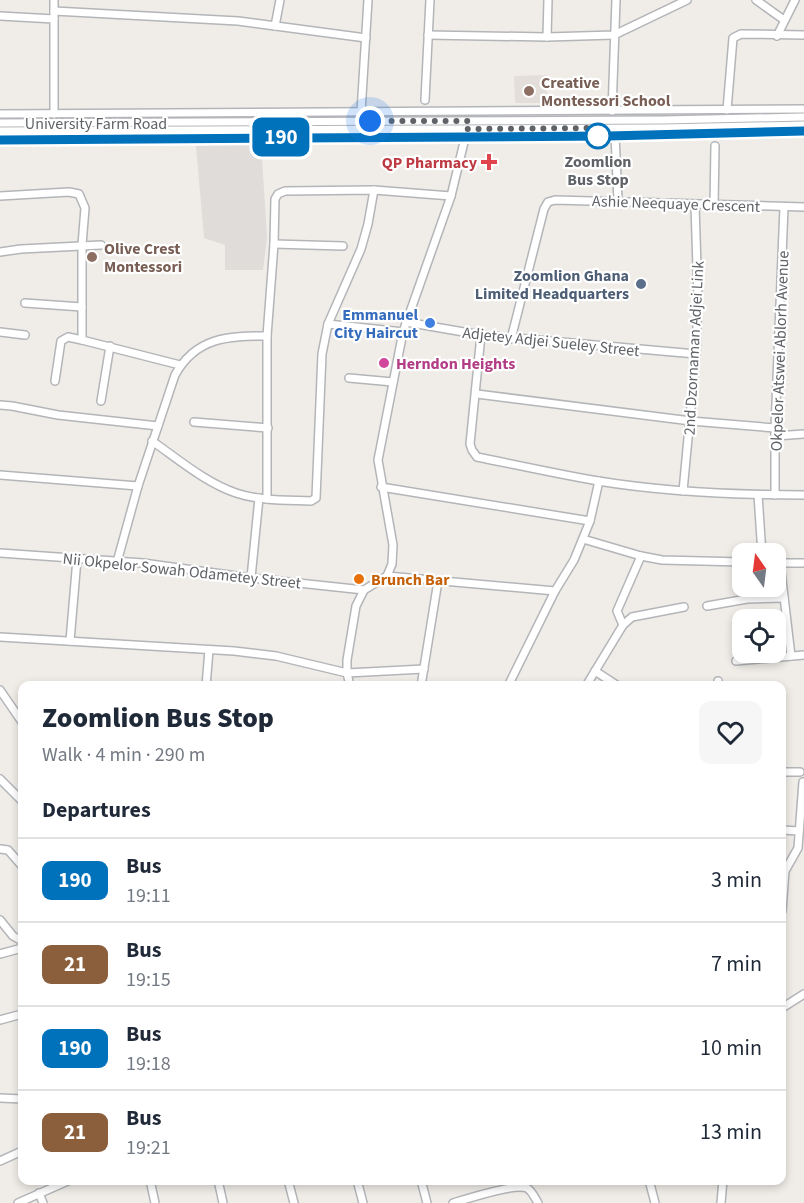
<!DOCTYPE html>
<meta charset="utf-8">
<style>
body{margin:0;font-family:"Source Sans 3",sans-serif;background:#f6f6f7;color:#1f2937;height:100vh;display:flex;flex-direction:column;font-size:22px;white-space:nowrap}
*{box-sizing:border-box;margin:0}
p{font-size:20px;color:#747a83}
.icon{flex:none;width:33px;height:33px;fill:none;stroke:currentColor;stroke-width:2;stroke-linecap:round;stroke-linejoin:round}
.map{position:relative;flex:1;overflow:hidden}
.drawer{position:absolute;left:18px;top:681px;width:768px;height:504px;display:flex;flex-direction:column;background:#fff;border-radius:12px;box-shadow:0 3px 9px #0003}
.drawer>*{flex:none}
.badge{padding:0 12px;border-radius:9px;font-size:21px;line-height:39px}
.needle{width:39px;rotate:346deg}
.controls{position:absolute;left:732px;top:543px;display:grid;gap:12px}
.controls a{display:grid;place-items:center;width:54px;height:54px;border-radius:12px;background:#fff;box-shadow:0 3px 9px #0003;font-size:30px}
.you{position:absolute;width:30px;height:30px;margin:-15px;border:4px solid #fff;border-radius:50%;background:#1a73e8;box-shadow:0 0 0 9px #1a73e833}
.map>.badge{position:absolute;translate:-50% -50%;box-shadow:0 0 0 3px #fff}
h2{padding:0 24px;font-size:22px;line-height:54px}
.round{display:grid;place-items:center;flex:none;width:63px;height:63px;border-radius:12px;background:#f6f6f7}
.overview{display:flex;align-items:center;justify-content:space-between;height:102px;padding:0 24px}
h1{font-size:28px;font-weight:800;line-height:45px}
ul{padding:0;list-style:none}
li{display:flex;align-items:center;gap:18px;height:84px;padding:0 24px;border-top:2px solid #e0e1e3}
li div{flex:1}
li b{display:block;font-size:22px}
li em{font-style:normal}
li .badge{min-width:66px;font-weight:700;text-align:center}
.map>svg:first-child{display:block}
.industrial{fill:#dfdcda}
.education{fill:#e3ded9}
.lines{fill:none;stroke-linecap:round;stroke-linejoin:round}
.minor-casing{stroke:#b3b5b9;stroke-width:10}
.minor{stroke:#fff;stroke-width:7}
.line-casing{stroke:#fff;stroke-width:14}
.line{stroke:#0072bc;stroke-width:9}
.walk{stroke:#5f6367;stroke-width:6;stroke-dasharray:0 10.8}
.education-dot{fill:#8d6e63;stroke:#fff;stroke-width:2}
.stop-dot{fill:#fff;stroke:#0072bc;stroke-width:3}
.health-dot{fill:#e0444e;stroke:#fff;stroke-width:2}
.service-dot{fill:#5c6f8a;stroke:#fff;stroke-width:2}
.shop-dot{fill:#3f7fe0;stroke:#fff;stroke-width:2}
.hotel-dot{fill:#d1479c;stroke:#fff;stroke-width:2}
.food-dot{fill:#e8710a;stroke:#fff;stroke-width:2}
.labels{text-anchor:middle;stroke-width:4.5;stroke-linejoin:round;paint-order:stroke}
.education-label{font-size:16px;font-weight:bold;fill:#785e54;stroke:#fff;text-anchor:start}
.street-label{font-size:16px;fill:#5f6367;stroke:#fff}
.stop-label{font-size:16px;font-weight:bold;fill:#5f6367;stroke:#fff}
.health-label{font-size:16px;font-weight:bold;fill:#be3a42;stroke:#fff;text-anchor:end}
.service-label{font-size:16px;font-weight:bold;fill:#4e5e75;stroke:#fff;text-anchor:end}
.shop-label{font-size:16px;font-weight:bold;fill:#366cbe;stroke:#fff;text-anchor:end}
.hotel-label{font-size:16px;font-weight:bold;fill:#b23c85;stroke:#fff;text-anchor:start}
.food-label{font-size:16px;font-weight:bold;fill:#c56008;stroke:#fff;text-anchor:start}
</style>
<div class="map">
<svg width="804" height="1203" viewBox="0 0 804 1203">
<rect width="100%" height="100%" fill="#f0ede8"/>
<polygon class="industrial" points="261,143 267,237 263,270 225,270 225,245 204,238 196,146"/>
<polygon class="education" points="547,75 547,103 515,103 514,76"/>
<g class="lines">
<g class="minor-casing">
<g id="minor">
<polyline points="54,0 54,114"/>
<polyline points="756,0 784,20"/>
<polyline points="54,11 238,21 366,38"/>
<polyline points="0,16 54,19"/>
<polyline points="275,26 280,0"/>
<polyline points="428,35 547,37 614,35 687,0"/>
<polyline points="777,36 795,0"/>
<polyline points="547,37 548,0"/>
<polyline points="425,100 430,0"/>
<polyline points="727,110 733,38 741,34 804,35"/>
<polyline points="612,111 616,0"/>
<polyline points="361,112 368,0"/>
<polyline points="0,114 804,109"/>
<polyline points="0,123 663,120 804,117"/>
<polyline points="0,131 663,128 804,125"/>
<polyline points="615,135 618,201"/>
<polyline points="0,140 545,136 804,131"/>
<polyline points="0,196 69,192 79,194 85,208 82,245 82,340"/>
<polyline points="714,205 715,146"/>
<polyline points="274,244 343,246"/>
<polyline points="0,252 21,249 101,245"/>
<polyline points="25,303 82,307"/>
<polyline points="406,322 481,335 696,354"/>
<polyline points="328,324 403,332"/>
<polyline points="0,332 25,335"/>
<path d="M 481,335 L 470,444 L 472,450 L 477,457 C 517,465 557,474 598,481 C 666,492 735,495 804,495"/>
<polyline points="511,339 544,209 548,202 555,200 804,207"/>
<polyline points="349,378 393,382"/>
<polyline points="55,381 61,341 68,337 82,340 180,365"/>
<polyline points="477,394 691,421 775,428"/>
<polyline points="101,401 110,346"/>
<polyline points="0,405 12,406 58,415 158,426"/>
<polyline points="194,422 268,428"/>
<polyline points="775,436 804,434"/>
<path d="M 152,441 C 178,459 206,483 236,493 C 260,501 286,500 311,501 L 316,498 L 322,354 L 328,324 L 361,249 L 368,224 L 374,190"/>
<polyline points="0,475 138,486"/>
<polyline points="381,487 590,521"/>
<polyline points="683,491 696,354 698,299 695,205"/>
<polyline points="758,495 762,554"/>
<polyline points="775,495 775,428 784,207"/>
<polyline points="267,499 267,336 274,244 275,199 278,194 285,191 374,190 451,196"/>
<polyline points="583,539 641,556 662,560 742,562"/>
<polyline points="0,553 143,563 251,578 364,590"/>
<path d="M 117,562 L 138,486 L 175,375 C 196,337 228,336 267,336"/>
<polyline points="777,563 804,563"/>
<polyline points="780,563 791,656"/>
<polyline points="387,576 555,591"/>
<polyline points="251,578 259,498"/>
<polyline points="707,606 747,599 784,598"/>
<polyline points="623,625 617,611 641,556"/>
<polyline points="0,637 234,651 276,656 347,673 424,669"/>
<polyline points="70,641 77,559"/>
<polyline points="736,661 804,655"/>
<polyline points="595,671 618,686"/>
<polyline points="206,686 209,650"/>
<polyline points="350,686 347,673 347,660 356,606 364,590 387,576 392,564 393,545 378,460 403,332 451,196 466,134"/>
<polyline points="421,686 438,581"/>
<polyline points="508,686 555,591 574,560 590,521 599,481"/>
<polyline points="586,686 623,625 632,617 684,607"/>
<polyline points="717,686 718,681"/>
<polyline points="0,690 22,722"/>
<polyline points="782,772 800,772"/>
<polyline points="0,779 22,801"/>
<polyline points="782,830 799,831"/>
<polyline points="0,849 8,850 22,866"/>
<polyline points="782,911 785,871 798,848 803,782"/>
<polyline points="0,920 13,936 22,941"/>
<polyline points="0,954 22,948"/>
<polyline points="782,1008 804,994"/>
<polyline points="0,1020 22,1014"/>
<polyline points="0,1098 22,1099"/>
<polyline points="0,1161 22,1151"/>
<polyline points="150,1180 155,1203"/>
<polyline points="218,1180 223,1203"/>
<polyline points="288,1180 294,1203"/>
<polyline points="357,1180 363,1203"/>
<polyline points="421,1180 427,1203"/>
<polyline points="649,1180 655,1203"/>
<polyline points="39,1193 43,1203"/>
<polyline points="18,1203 70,1180"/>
<path d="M 453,1203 C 466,1199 515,1183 527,1188 C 532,1191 535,1198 538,1203"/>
<polyline points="721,1203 723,1180"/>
</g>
</g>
<use href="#minor" class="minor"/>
</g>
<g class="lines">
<g class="line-casing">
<polyline id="line" points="0,140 608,136 804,131"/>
</g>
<use href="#line" class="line"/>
<polyline class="walk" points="370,121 469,121 467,129 598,128 598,136"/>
</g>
<g class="education-dot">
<circle cx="529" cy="91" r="6"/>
<circle cx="92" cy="257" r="6"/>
</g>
<circle class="stop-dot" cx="598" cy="136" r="12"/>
<path class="health-dot" d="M486 153h6v6h6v6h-6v6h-6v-6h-6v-6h6z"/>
<circle class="service-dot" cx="641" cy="284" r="6"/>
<circle class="shop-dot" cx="430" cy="323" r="6"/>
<circle class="hotel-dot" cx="384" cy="363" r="6"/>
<circle class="food-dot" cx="359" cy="579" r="6"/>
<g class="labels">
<g class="education-label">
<text x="541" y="88">Creative<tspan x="541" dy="18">Montessori School</tspan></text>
<text x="104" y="254">Olive Crest<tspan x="104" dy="18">Montessori</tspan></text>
</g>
<g class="street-label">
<text x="96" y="129">University Farm Road</text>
<text transform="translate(676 203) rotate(2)" y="6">Ashie Neequaye Crescent</text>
<text transform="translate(551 341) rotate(6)" y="6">Adjetey Adjei Sueley Street</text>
<text transform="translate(693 348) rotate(-87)" y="6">2nd Dzornaman Adjei Link</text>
<text transform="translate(779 351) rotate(-88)" y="6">Okpelor Atswei Ablorh Avenue</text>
<text transform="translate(182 570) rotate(6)" y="6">Nii Okpelor Sowah Odametey Street</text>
</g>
<g class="stop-label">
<text x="598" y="167">Zoomlion<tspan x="598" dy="18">Bus Stop</tspan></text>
</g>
<g class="health-label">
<text x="477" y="168">QP Pharmacy</text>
</g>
<g class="service-label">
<text x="629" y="281">Zoomlion Ghana<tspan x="629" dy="18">Limited Headquarters</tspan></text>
</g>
<g class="shop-label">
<text x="418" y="320">Emmanuel<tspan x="418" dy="18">City Haircut</tspan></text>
</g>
<g class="hotel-label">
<text x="396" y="369">Herndon Heights</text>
</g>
<g class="food-label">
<text x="371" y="585">Brunch Bar</text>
</g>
</g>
</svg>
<div class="controls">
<a><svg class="needle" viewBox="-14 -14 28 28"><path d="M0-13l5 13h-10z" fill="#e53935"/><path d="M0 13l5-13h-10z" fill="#747a83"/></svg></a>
<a><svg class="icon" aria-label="locate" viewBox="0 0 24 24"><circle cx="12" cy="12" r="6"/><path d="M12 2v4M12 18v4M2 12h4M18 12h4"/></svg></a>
</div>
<div class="you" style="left:370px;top:121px"></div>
<b class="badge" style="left:281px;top:137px;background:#0072bc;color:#fff">190</b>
<section class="drawer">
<div class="overview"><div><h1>Zoomlion Bus Stop</h1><p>Walk · 4 min · 290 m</p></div><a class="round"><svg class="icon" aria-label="heart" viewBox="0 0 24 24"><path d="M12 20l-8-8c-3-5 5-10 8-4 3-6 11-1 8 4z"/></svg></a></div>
<h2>Departures</h2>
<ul>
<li><span class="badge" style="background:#0072bc;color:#fff">190</span><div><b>Bus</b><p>19:11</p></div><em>3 min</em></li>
<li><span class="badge" style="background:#8b5e3c;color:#fff">21</span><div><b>Bus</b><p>19:15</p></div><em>7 min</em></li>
<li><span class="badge" style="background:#0072bc;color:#fff">190</span><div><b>Bus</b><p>19:18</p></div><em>10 min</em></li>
<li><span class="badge" style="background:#8b5e3c;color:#fff">21</span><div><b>Bus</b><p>19:21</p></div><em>13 min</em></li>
</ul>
</section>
</div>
